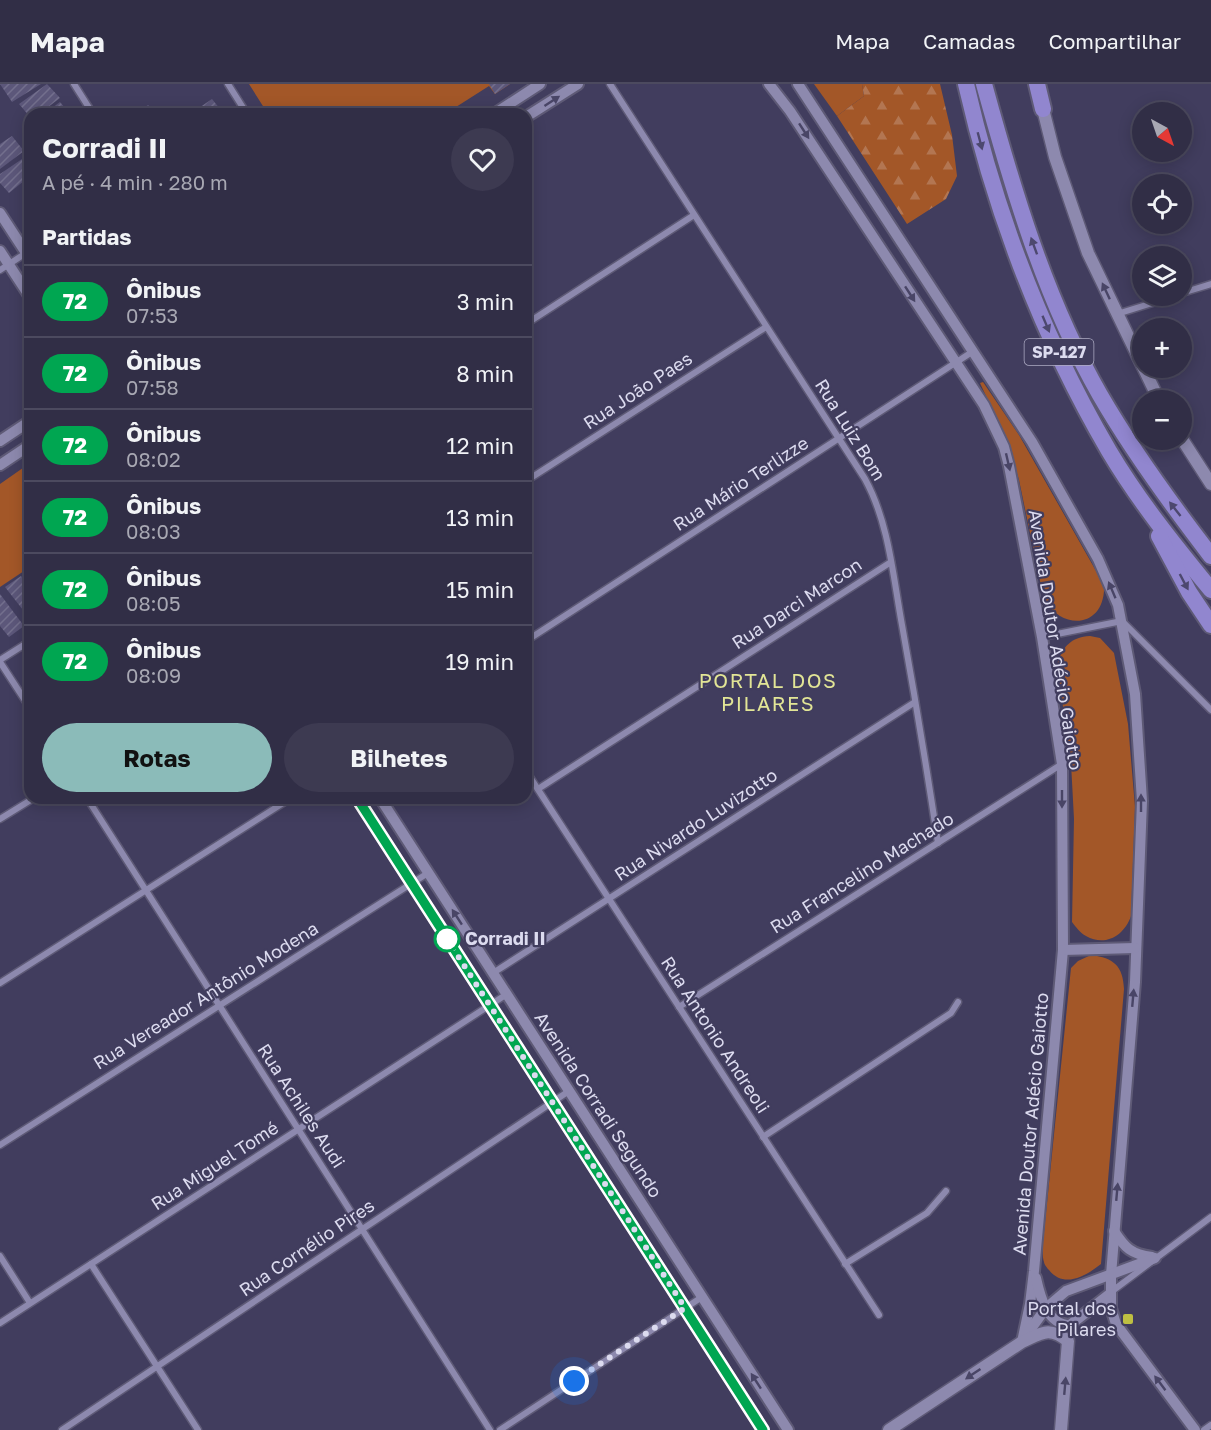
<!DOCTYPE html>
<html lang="pt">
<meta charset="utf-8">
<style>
body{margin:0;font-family:"Golos Text",sans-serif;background:#3d3a51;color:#f1f3f6;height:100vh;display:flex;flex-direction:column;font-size:22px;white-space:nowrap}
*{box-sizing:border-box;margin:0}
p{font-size:20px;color:#a8a8b3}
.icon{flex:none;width:33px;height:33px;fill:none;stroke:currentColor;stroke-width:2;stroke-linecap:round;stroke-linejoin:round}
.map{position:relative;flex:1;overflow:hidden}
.panel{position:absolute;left:24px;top:24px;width:508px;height:696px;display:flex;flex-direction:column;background:#312e46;border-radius:18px;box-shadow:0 3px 15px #0003,0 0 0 2px #4c4a5f}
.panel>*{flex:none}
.badge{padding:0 12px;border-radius:20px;font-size:21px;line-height:39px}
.needle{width:39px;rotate:140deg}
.controls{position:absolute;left:1132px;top:18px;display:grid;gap:12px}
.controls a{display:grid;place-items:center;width:60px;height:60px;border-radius:50%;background:#312e46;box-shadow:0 3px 15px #0003,0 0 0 2px #4c4a5f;font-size:30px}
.you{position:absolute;width:30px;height:30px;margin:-15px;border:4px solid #fff;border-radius:50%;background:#1a73e8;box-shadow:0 0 0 9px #1a73e833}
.map>.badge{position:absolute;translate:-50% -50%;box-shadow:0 0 0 3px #fff}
h2{padding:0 18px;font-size:22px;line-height:54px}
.round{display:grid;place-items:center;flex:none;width:63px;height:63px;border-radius:32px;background:#3d3a51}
.head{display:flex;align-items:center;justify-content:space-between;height:102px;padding:0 18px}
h1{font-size:28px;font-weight:700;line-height:45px}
.button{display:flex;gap:12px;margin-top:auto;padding:12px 18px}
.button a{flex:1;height:69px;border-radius:36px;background:#8bbbb9;color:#111;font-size:24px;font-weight:700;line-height:69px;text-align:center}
.button a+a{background:#3d3a51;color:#f1f3f6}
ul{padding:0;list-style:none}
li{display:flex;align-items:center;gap:18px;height:72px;padding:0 18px;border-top:2px solid #4c4a5f}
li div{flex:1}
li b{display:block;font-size:22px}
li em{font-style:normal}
li .badge{min-width:66px;font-weight:700;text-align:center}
header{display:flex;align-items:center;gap:36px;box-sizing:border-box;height:84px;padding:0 30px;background:#312e46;border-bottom:2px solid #4c4a5f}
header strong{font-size:28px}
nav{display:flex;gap:33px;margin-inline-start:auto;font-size:21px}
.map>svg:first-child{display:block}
.green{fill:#a35728}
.forest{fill:url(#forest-firs)}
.building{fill:url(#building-hatch)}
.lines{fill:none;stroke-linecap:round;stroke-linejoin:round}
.minor-casing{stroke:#5e5a76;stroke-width:9}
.tertiary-casing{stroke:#5e5a76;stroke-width:14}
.secondary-casing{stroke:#5e5a76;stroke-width:15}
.trunk-casing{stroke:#5e5a76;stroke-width:20}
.minor{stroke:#8d89ae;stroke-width:6}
.tertiary{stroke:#8d89ae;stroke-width:10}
.secondary{stroke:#8d89ae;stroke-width:12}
.trunk{stroke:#9186cf;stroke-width:16}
.oneway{fill:#494566}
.oneway2{fill:#4d486f}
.line-casing{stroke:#fff;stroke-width:14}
.line{stroke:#00a651;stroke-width:9}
.walk{stroke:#dcdbef;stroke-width:6;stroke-dasharray:0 10.8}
.stop-dot{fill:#fff;stroke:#00a651;stroke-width:3}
.poi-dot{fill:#bebf42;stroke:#413d5e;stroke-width:2}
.labels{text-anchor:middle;stroke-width:4.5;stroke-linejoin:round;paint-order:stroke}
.shield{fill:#413d5e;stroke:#aeacc4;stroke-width:1.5}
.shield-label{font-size:16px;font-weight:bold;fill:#dcdbef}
.street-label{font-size:18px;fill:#dcdbef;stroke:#413d5e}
.stop-label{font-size:18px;font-weight:bold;fill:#dcdbef;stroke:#413d5e;text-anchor:start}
.poi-label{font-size:18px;fill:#dcdbef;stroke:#413d5e;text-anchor:end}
.neighbourhood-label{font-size:20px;letter-spacing:1.5px;fill:#e2e596;stroke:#413d5e}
</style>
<header>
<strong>Mapa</strong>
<nav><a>Mapa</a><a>Camadas</a><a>Compartilhar</a></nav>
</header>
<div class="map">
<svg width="1211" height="1346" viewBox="0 0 1211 1346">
<defs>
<pattern id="forest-firs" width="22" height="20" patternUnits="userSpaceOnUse" patternTransform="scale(1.5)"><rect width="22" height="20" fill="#a35728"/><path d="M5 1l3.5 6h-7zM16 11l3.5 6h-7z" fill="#b37652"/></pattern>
<pattern id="building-hatch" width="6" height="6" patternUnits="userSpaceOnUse" patternTransform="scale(1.5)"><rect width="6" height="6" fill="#5c577a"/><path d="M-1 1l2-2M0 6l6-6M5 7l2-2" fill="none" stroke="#736f8d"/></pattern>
</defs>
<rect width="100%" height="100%" fill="#413d5e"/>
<g class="green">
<polygon points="249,0 510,0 495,10 489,2 445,30 268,30"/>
<polygon points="814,0 862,0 864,12 837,32"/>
<path d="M 983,298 L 1019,351 L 1104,501 C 1106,542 1065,549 1044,516 L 1019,396 L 1009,362 L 980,299 Z"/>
<polygon points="30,379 30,483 0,503 0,400"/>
<path d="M 1090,552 L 1100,554 L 1114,569 L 1128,640 L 1135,723 L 1131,832 C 1124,852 1105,863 1086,852 C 1080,849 1076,843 1072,838 L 1074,735 L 1071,679 L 1057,581 C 1062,563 1071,553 1090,552 Z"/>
<path d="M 1091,871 C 1114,874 1123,882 1124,905 L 1101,1180 C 1086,1192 1064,1205 1049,1186 C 1047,1184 1044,1180 1044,1178 C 1042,1172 1043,1164 1043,1158 L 1071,884 L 1078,877 Z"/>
</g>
<polygon class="forest" points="862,0 940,0 952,51 957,92 946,115 907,140 837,32 864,12"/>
<g class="building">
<polygon points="0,0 41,0 12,18"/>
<polygon points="47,0 60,14 39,30 30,30 30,33 19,20"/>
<polygon points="489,0 510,0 495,10"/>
<polygon points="212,15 224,30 190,30"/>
<polygon points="60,18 70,30 44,30"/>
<polygon points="148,21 156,30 136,30"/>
<polygon points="12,52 24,67 0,85 0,60"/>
<polygon points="25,73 30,79 30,92 9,109 0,99 0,90"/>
<polygon points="21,492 30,504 30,535 5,503"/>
<polygon points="0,510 24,542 9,553 0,542"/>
</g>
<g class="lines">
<g class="minor-casing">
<g id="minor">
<polyline points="74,0 93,30"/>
<polyline points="228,0 247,30"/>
<path d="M 610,0 L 865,395 C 889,439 893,492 902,541 C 915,613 927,686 938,759"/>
<polyline points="0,186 26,169"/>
<polyline points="1182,209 1211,200"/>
<polyline points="1117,230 1175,212"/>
<polyline points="526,240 694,131"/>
<polyline points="526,397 766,243"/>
<polyline points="1042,553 1122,537 1211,626"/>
<polyline points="526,557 972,268"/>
<polyline points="0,576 30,557"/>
<polyline points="0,578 30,624"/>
<polyline points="526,687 879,1231"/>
<polyline points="538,705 891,478"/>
<polyline points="87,714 490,1346"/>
<polyline points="0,735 34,714"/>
<polyline points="493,889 915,618"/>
<polyline points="0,899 291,714"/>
<polyline points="679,923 1062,680"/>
<polyline points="763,1053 951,929 958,918"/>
<polyline points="0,1061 428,789"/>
<polyline points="0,1172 30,1219"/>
<polyline points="91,1180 198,1346"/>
<polyline points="845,1180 927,1129 946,1107"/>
<polyline points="1111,1208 1211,1133"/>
<polyline points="0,1239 507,910"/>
<polyline points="62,1346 569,1007"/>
<polyline points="500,1346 702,1213"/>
<polyline points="1204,1346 1211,1341"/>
</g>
</g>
<g class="tertiary-casing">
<g id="tertiary">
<polyline points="769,0 790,27 984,321 1004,363 1009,382 1042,553 1062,680 1063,866 1034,1187 1030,1220 1022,1258"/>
<polyline points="798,0 1032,358 1098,475 1118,521 1135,610 1142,717 1135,898 1111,1191 1111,1224 1116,1240 1195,1346"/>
<polyline points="494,30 540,0"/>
<polyline points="526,33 578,0"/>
<polyline points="0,129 30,175"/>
<polyline points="0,167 30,213"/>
<polyline points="0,357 30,337"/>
<polyline points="0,381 30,361"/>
<polyline points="357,714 763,1346"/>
<polyline points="380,714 788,1346"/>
<polyline points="1063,866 1135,864"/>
<path d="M 1114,1147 C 1125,1164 1131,1170 1152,1173"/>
<path d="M 1036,1194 C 1040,1212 1047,1241 1070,1241"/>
<polyline points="1070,1241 1111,1209"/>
<polyline points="1025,1253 1046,1224 1066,1207 1155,1174"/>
</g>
</g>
<g class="secondary-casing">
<g id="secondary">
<polyline points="1043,25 1055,73 1088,169 1159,316"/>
<polyline points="1182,355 1211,400"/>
<path d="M 889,1346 L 1022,1258 C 1042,1249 1049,1242 1068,1257 L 1061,1346"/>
</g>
</g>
<g class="trunk-casing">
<g id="trunk">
<path d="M 966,0 C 995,127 1043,254 1109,367 C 1138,416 1175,462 1211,506"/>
<path d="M 984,0 C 1013,106 1045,215 1100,311 C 1133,368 1171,420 1211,472"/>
<polyline points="1037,0 1043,25"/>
<polyline points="1159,452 1189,508 1211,541"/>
</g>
</g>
<use href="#minor" class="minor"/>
<use href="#tertiary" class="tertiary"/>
<use href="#secondary" class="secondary"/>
<use href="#trunk" class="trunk"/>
</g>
<defs><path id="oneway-solid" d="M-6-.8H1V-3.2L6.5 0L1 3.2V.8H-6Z" transform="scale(1.5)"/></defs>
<g class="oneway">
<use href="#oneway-solid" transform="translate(552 17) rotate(-33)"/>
<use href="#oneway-solid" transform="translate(804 47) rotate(57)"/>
<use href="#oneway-solid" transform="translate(1106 207) rotate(-115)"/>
<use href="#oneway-solid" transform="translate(910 210) rotate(57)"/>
<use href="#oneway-solid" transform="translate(1008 378) rotate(77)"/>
<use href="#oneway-solid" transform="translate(1112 506) rotate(-113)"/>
<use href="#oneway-solid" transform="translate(1062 715) rotate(90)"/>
<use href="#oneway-solid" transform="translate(1141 719) rotate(-90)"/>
<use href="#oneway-solid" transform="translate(457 833) rotate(-123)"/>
<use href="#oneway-solid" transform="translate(1133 914) rotate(-85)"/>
<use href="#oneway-solid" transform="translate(1117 1108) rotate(-85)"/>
<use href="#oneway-solid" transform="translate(973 1290) rotate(146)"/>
<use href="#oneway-solid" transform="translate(756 1297) rotate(-123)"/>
<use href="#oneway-solid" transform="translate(1160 1299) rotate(-127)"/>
<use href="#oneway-solid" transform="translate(1065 1302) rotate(-85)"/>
</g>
<g class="oneway2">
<use href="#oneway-solid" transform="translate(980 57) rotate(75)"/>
<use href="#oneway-solid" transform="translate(1034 162) rotate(-110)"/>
<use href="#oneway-solid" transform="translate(1046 240) rotate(67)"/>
<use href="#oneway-solid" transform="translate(1175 425) rotate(-128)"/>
<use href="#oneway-solid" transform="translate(1184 498) rotate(62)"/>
</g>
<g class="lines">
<g class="line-casing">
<polyline id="line" points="357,714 763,1346"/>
</g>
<use href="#line" class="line"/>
<polyline class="walk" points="447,855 685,1224 574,1297"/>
</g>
<circle class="stop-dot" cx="447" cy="855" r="12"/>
<rect class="poi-dot" x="1122" y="1229" width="12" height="12" rx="3"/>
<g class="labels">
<rect class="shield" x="1024.5" y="255" width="69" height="26" rx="4.5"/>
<g class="shield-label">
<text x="1059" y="274">SP-127</text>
</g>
<g class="street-label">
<text transform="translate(638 307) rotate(-33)" y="6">Rua João Paes</text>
<text transform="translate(850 346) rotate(58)" y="6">Rua Luiz Bom</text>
<text transform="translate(741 400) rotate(-33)" y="6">Rua Mário Terlizze</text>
<text transform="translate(797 520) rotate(-33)" y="6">Rua Darci Marcon</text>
<text transform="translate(1055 556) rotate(81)" y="6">Avenida Doutor Adécio Gaiotto</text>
<text transform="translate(696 741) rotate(-33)" y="6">Rua Nivardo Luvizotto</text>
<text transform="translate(862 789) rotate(-32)" y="6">Rua Francelino Machado</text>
<text transform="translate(206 912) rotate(-32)" y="6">Rua Vereador Antônio Modena</text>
<text transform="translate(715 951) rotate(57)" y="6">Rua Antonio Andreoli</text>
<text transform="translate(598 1021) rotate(57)" y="6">Avenida Corradi Segundo</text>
<text transform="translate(301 1022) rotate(57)" y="6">Rua Achiles Audi</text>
<text transform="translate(1031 1040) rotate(-85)" y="6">Avenida Doutor Adécio Gaiotto</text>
<text transform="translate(215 1082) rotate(-33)" y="6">Rua Miguel Tomé</text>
<text transform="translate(307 1164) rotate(-34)" y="6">Rua Cornélio Pires</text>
</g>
<g class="stop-label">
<text x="465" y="861">Corradi II</text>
</g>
<g class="poi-label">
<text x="1116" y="1231">Portal dos<tspan x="1116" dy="21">Pilares</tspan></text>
</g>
<g class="neighbourhood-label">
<text x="768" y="604">PORTAL DOS<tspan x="768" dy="23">PILARES</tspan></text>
</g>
</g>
</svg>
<div class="controls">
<a><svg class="needle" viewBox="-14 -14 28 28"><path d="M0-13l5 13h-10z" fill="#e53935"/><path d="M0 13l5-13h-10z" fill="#a8a8b3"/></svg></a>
<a><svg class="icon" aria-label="locate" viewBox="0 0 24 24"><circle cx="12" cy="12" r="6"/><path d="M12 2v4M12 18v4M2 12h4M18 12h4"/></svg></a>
<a><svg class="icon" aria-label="layers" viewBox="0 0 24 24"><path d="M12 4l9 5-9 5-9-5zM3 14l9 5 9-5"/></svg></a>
<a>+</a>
<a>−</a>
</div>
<div class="you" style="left:574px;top:1297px"></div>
<section class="panel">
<div class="head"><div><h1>Corradi II</h1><p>A pé · 4 min · 280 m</p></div><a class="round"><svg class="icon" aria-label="heart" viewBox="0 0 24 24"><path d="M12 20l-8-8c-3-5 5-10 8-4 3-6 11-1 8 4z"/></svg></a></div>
<h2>Partidas</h2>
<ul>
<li><span class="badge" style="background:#00a651;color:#fff">72</span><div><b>Ônibus</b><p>07:53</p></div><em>3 min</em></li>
<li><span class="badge" style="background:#00a651;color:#fff">72</span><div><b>Ônibus</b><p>07:58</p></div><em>8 min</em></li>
<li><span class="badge" style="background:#00a651;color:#fff">72</span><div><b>Ônibus</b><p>08:02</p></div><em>12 min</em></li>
<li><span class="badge" style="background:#00a651;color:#fff">72</span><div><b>Ônibus</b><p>08:03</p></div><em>13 min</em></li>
<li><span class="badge" style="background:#00a651;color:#fff">72</span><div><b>Ônibus</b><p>08:05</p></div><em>15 min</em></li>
<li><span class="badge" style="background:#00a651;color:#fff">72</span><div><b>Ônibus</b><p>08:09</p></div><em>19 min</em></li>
</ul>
<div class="button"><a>Rotas</a><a>Bilhetes</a></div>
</section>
</div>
